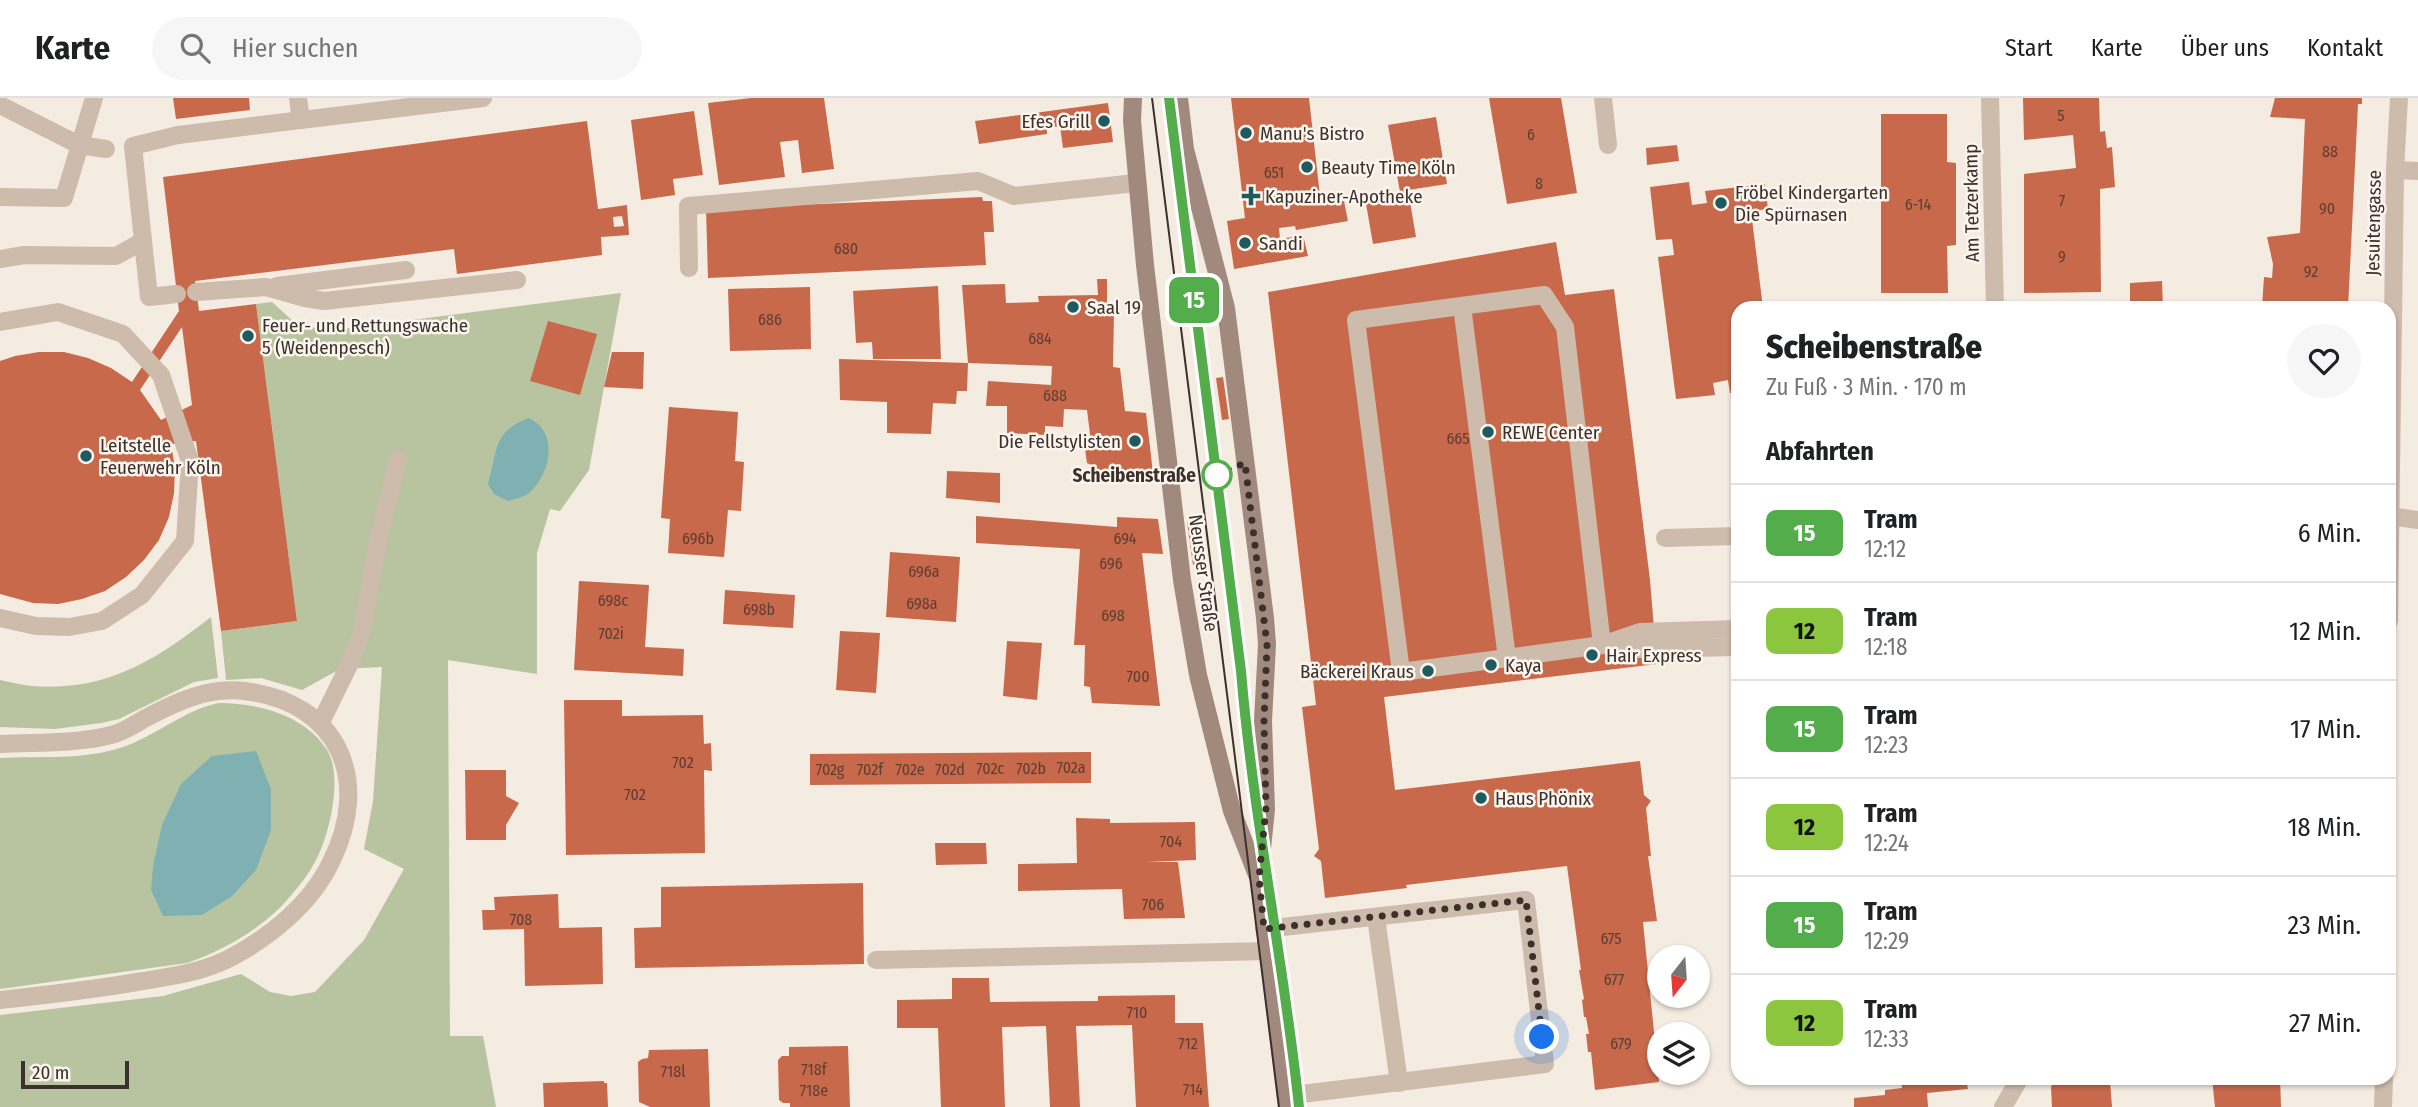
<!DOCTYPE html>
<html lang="de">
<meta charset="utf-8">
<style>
body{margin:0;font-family:"Fira Sans Condensed",sans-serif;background:#f6f6f6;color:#202124;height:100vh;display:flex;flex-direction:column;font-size:26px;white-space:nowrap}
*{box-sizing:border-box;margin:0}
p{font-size:23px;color:#757577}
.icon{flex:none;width:38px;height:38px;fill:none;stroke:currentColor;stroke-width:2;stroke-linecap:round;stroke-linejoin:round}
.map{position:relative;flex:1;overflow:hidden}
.details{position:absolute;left:1731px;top:203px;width:665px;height:784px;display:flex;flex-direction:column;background:#fff;border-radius:21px;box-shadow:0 2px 5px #0004}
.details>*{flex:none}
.badge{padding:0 14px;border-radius:10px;font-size:24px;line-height:46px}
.needle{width:46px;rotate:197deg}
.buttons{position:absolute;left:1647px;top:847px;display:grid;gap:14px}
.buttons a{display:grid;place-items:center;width:63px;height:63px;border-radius:50%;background:#fff;box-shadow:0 2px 5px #0004;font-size:35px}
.scale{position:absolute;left:21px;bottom:18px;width:108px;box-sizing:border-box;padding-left:7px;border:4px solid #3b302b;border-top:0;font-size:19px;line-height:24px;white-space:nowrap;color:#3b302b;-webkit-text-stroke:5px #fbf5ee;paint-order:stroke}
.you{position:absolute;width:35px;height:35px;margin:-18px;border:5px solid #fff;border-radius:50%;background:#1a73e8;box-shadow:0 0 0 10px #1a73e833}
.map>.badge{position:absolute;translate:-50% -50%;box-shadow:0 0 0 4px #fff}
h2{padding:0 35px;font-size:26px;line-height:63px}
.round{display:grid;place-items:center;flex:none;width:74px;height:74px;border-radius:37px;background:#f6f6f6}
.summary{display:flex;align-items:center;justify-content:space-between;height:119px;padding:0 35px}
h1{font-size:33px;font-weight:800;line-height:52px}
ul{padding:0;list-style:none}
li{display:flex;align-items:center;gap:21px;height:98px;padding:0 35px;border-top:2px solid #e0e0e0}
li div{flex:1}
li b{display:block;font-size:26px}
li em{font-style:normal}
li .badge{min-width:77px;font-weight:700;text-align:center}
header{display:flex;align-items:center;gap:42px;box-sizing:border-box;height:98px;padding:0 35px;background:#fff;border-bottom:2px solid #e0e0e0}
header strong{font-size:33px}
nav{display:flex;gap:38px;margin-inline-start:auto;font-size:24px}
.search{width:490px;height:63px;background:#f6f6f6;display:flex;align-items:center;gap:18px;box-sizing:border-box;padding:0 24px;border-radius:38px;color:#757577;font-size:26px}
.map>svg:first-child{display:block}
.green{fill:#b8c4a0}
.water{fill:#7fb0b2}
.building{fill:#c8694b;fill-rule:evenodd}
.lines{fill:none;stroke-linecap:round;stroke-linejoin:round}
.lane{stroke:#cdbbac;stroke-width:18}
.street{stroke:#cdbbac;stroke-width:18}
.secondary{stroke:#a18a7d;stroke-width:18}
.tram{stroke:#3b302b;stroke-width:2}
.line-casing{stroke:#fff;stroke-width:16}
.line{stroke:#54ad4b;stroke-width:10}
.walk{stroke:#3b302b;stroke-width:7;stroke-dasharray:0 12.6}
.poi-dot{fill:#1f5a5e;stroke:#fbf5ee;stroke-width:2.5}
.stop-dot{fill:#fff;stroke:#54ad4b;stroke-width:3.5}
.labels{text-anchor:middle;stroke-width:5;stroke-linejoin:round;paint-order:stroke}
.number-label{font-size:16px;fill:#5e3e33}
.poi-label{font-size:19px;fill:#3b302b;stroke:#fbf5ee;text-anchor:start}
.street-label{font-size:19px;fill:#3b302b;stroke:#fbf5ee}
.stop-label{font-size:19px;font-weight:bold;fill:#3b302b;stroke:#fbf5ee;text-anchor:end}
</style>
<header>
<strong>Karte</strong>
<div class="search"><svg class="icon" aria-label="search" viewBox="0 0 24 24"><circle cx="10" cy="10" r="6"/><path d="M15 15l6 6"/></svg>Hier suchen</div>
<nav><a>Start</a><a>Karte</a><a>Über uns</a><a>Kontakt</a></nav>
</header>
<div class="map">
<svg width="2418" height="1009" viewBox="0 0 2418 1009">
<rect width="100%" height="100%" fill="#f4ebe1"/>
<g class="green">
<polygon points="621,195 589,372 560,413 550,411 537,455 537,576 448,562 450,938 483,938 496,1009 0,1009 0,917 163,898 241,876 270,894 291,898 315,894 364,842 404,771 364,751 373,703 382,569 340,571 302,592 261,580 226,582 221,533 297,523 256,206 272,204 295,225 327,233"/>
<path d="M 211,519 L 218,580 L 194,584 L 119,621 L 101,625 L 55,631 L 0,629 L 0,582 C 11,584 22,587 32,588 C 106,594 156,562 211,519 Z"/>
<path d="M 219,605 C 257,605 305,617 327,652 C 343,677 330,735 317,760 C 311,772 302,785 293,795 C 267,828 226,851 187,865 L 0,891 L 0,660 C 38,658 83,662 120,650 C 155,639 183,612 219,605 Z"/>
</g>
<g class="water">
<path d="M 529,320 C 559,334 551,376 529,395 C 524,399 515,401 508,403 L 494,396 L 488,386 L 489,382 C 498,349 494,333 529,320 Z"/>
<polygon points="256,653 271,691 271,732 256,772 232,798 202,817 163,818 151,792 153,768 162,727 181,686 212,658"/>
</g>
<g class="building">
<polygon points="173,0 249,0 250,12 176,21"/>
<polygon points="751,0 824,0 834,71 802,75 798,42 780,44 785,79 719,87 708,5"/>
<polygon points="1231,0 1309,0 1321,107 1344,103 1348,123 1296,132 1295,128 1279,130 1280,141 1303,137 1308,158 1234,171 1227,123 1245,120"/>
<polygon points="1489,0 1561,0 1577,95 1507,106"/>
<polygon points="2023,0 2099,0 2100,34 2105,33 2107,50 2112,49 2115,89 2100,91 2101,194 2024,195 2024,76 2076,70 2073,37 2024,42"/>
<polygon points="2275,0 2362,0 2362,6 2358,6 2348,210 2262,209 2264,179 2272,180 2273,166 2267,139 2300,135 2305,21 2270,19"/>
<polygon points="1108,5 1113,44 1063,50 1060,28 1047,30 1047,36 979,46 975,23"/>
<polygon points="694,13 703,77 673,81 675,97 641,102 631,22"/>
<polygon points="1881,16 1947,16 1947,64 1956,65 1956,147 1947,148 1948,195 1881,195"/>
<polygon points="1436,19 1447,86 1408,92 1416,139 1373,146 1365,100 1400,94 1388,27"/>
<path d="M 587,23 L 598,111 L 627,107 L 629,137 L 601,139 L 602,157 L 457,176 L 454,151 L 195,183 L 199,213 L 256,206 L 297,523 L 221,533 L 196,343 L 171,346 L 175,370 L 174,395 L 169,419 L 159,442 L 144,462 L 126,479 L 105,493 L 82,501 L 58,506 L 33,505 L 0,496 L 0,263 L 15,258 L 39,254 L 64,254 L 88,260 L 111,270 L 132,284 L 179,213 L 163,79 ZM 622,118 L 624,128 L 614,129 L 613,119 ZM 182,229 L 192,307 L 161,322 L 140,292 Z"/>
<polygon points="1677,47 1679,63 1647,67 1646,50"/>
<polygon points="1689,84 1692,107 1707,105 1705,93 1765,86 1768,111 1751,113 1763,210 1738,210 1738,294 1730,295 1728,282 1713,285 1715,297 1676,301 1658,159 1674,157 1672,141 1656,142 1650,89"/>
<polygon points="982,99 983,103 992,103 994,134 984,134 986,167 708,180 706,111"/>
<polygon points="1556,144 1565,197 1614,191 1650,482 1657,566 1384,599 1395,692 1640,663 1644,697 1651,703 1646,710 1651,758 1648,758 1657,823 1643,824 1659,984 1595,992 1591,954 1588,954 1586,936 1589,936 1586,919 1584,919 1582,902 1584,901 1579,872 1581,872 1567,768 1406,787 1407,790 1325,800 1321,763 1314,758 1319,751 1302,609 1316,607 1268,194"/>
<polygon points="1097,181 1107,181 1107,215 1114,215 1113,269 1120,270 1125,313 1146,315 1153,375 1096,382 1094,368 1087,365 1085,351 1091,344 1087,312 1064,311 1063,329 1045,328 1045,337 1007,335 1007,308 986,308 988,283 1051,287 1052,268 968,265 962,187 1005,186 1006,205 1039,204 1038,198 1098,197"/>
<polygon points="2162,183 2163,210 2130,210 2130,185"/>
<polygon points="938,188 941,261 873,261 872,244 856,245 853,193"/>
<polygon points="810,189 811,251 730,253 728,191"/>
<rect x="1867" y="203" width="35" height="7"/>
<polygon points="548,223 597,236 580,297 530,283"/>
<polygon points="612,254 644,254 643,291 604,289"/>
<polygon points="839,261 968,265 967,293 957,293 956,306 933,305 931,336 887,335 887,304 840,302"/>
<polygon points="1223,279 1229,321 1222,322 1216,280"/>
<polygon points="669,309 738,314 735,363 744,364 741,413 728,412 724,459 668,455 670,421 661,420"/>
<polygon points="947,373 1000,375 1000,405 946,400"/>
<polygon points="976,418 1117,429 1117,419 1158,421 1163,456 1142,455 1160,608 1092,605 1090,589 1084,588 1085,547 1074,547 1080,451 976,445"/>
<polygon points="1187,424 1195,424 1201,467 1193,467"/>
<polygon points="890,454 960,459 956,524 886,519"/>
<polygon points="579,483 649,487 645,549 684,551 683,578 574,572"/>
<polygon points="725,492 795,497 793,530 723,526"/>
<polygon points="840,533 880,535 876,595 836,592"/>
<polygon points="1007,543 1042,545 1037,602 1003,598"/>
<polygon points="564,602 622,602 622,618 703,617 704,646 711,645 712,673 704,672 705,755 566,757"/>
<polygon points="1091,654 1091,685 810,687 810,656"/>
<polygon points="465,672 506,672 506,698 519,705 506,727 506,742 466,742"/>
<polygon points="1076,720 1110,721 1110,725 1195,724 1196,762 1146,764 1178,764 1185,820 1124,821 1122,791 1018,793 1018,766 1077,765"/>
<polygon points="935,745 986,745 987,766 936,767"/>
<polygon points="863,785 864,866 635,870 634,830 661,829 661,789"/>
<polygon points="558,796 559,830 602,829 603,886 525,888 524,831 483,832 482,812 495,812 494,799"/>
<polygon points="952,880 989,880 990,904 1098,903 1098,898 1175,897 1175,925 1203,925 1209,1009 1136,1009 1132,927 1076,928 1080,1009 1050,1009 1046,928 1002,929 1005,1009 941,1009 938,930 897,930 897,902 952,901"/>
<polygon points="848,948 850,1009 790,1009 790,1005 783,1005 779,1002 778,962 782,958 789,958 789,949"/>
<polygon points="708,951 710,1009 650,1009 639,1004 638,964 642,961 648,960 649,952"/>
<polygon points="1901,980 1966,980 1968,991 1927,995 1928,1009 1854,1009 1854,1000 1885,997 1885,992 1902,990"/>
<polygon points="2056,980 2120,980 2120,982 2110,983 2112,1009 2052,1009 2051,989"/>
<polygon points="2212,980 2280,980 2281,1009 2215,1009"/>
<polygon points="604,983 604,985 607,985 608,1009 544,1009 543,985"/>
</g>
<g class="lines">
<g class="lane">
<polyline points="298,0 301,22"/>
<polyline points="0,7 79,47 106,51"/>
<polyline points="0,99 64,100 94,0"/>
<polyline points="143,143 149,199 177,196"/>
<polyline points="0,161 24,157 116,158 143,143 133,48 178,37 483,0"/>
<polyline points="689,170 688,108 978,83 1014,98 1136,85"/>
<polyline points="277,188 406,172"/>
<polyline points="196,194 266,189 305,200 324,203 517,182"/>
<polyline points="1462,208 1507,560 1401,574 1356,222 1544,197 1565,229 1602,547"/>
<polyline points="0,224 58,214 123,236 161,277 190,363 185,443 142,497 102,523 69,529 36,528 0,520"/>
<polyline points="2390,418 2418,422"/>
<polyline points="1665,440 1738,438"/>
<polyline points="1606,547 1640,551 1738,549"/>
<polyline points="1507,560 1602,547 1640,534 1738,531"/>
<polyline points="320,626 351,563 362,533 378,443 398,361"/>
<path d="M 0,646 C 36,644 76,646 111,637 C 123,634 134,627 144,621 C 176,604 207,589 244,593 C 339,604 372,682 331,764 C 311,806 269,840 228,861 C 200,875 168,879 137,884 C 91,892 46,897 0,902"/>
<polyline points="1376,819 1399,985"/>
<polyline points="1264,831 1526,802 1545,966 1286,998"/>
<polyline points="876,862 1267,853"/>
</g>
<g class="street">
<polyline points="1603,0 1608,47"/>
<polyline points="1990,0 1995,210"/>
<polyline points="2395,72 2418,73"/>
<polyline points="2389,523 2395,72 2399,0"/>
<polyline points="2003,1009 2020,980"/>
<polyline points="2383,1009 2384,980"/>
</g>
<g class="secondary">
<polyline points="1133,0 1132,23 1145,167 1182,482 1198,577 1232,713 1257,777"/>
<polyline points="1179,0 1185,51 1226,210 1265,520 1267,546 1263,623 1266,711 1259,780 1287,1009"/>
</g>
<g class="tram">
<polyline points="1152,0 1279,1009"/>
<polyline points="1169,0 1241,573 1249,665 1263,744 1299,1009"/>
</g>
</g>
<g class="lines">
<g class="line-casing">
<path id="line" d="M 1169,0 L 1241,573 C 1253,719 1284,863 1299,1009"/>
</g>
<use href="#line" class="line"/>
<polyline class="walk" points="1217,377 1245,365 1267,547 1264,623 1266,710 1259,780 1264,831 1526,802 1542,939"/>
</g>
<g class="poi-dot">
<circle cx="1104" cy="23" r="7"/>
<circle cx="1246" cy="35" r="7"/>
<circle cx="1307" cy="69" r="7"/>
<path d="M1247.5 87.5h7v7h7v7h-7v7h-7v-7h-7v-7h7z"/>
<circle cx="1721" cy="105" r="7"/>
<circle cx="1245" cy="145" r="7"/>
<circle cx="1073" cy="209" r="7"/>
<circle cx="248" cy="238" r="7"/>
<circle cx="1488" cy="334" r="7"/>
<circle cx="1135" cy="343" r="7"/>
<circle cx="86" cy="358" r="7"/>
<circle cx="1592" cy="557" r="7"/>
<circle cx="1491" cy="567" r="7"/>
<circle cx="1428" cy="573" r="7"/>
<circle cx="1481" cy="700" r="7"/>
</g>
<circle class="stop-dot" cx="1217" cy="377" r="14"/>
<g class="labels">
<g class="number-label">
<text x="2061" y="23">5</text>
<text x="1531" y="42">6</text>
<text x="2330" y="59">88</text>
<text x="1274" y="80">651</text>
<text x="1539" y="91">8</text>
<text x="2062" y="108">7</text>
<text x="1918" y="112">6-14</text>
<text x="2327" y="116">90</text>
<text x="846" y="156">680</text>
<text x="2062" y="164">9</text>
<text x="2311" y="179">92</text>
<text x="770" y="227">686</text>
<text x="1040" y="246">684</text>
<text x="1055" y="303">688</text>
<text x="1458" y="346">665</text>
<text x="698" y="446">696b</text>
<text x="1125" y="446">694</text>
<text x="1111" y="471">696</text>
<text x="924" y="479">696a</text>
<text x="613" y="508">698c</text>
<text x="922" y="511">698a</text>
<text x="759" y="517">698b</text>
<text x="1113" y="523">698</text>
<text x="611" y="541">702i</text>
<text x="1138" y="584">700</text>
<text x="683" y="670">702</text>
<text x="1071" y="675">702a</text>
<text x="990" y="676">702c</text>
<text x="1031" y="676">702b</text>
<text x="830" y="677">702g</text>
<text x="870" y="677">702f</text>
<text x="910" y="677">702e</text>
<text x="950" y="677">702d</text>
<text x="635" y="702">702</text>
<text x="1171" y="749">704</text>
<text x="1153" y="812">706</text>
<text x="521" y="827">708</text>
<text x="1611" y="846">675</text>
<text x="1614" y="887">677</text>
<text x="1137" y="920">710</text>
<text x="1188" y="951">712</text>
<text x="1621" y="951">679</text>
<text x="814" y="977">718f</text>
<text x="673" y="979">718l</text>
<text x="1193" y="997">714</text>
<text x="814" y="998">718e</text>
</g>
<g class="poi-label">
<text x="1090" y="30" text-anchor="end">Efes Grill</text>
<text x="1260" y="42">Manu's Bistro</text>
<text x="1321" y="76">Beauty Time Köln</text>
<text x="1735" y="101">Fröbel Kindergarten<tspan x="1735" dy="22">Die Spürnasen</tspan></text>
<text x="1265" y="105">Kapuziner-Apotheke</text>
<text x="1259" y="152">Sandi</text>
<text x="1087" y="216">Saal 19</text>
<text x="262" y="234">Feuer- und Rettungswache<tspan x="262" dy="22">5 (Weidenpesch)</tspan></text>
<text x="1502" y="341">REWE Center</text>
<text x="1121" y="350" text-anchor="end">Die Fellstylisten</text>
<text x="100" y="354">Leitstelle<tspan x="100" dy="22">Feuerwehr Köln</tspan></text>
<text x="1606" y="564">Hair Express</text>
<text x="1505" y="574">Kaya</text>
<text x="1414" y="580" text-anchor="end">Bäckerei Kraus</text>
<text x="1495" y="707">Haus Phönix</text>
</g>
<g class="street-label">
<text transform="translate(1971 105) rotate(-91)" y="7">Am Tetzerkamp</text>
<text transform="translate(2373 125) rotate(-89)" y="7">Jesuitengasse</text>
<text transform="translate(1204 475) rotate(82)" y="7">Neusser Straße</text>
</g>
<g class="stop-label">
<text x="1196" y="384">Scheibenstraße</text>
</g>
</g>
</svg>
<div class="buttons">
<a><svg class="needle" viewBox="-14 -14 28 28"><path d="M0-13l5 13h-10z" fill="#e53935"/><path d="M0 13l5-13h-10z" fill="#757577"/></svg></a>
<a><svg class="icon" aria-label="layers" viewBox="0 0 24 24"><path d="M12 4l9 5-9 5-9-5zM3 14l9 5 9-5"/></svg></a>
</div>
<div class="scale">20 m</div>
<div class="you" style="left:1542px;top:939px"></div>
<b class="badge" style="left:1194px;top:202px;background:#54ad4b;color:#fff">15</b>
<section class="details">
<div class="summary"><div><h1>Scheibenstraße</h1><p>Zu Fuß · 3 Min. · 170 m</p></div><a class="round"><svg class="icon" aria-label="heart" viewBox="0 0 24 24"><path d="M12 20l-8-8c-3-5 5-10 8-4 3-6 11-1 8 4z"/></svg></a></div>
<h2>Abfahrten</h2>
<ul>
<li><span class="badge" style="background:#54ad4b;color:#fff">15</span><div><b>Tram</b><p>12:12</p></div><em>6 Min.</em></li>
<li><span class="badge" style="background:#8cc63f;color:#111">12</span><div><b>Tram</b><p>12:18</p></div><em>12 Min.</em></li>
<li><span class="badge" style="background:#54ad4b;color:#fff">15</span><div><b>Tram</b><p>12:23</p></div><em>17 Min.</em></li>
<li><span class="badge" style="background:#8cc63f;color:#111">12</span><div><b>Tram</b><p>12:24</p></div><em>18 Min.</em></li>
<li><span class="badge" style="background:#54ad4b;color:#fff">15</span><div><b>Tram</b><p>12:29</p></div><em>23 Min.</em></li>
<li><span class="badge" style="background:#8cc63f;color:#111">12</span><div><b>Tram</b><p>12:33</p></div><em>27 Min.</em></li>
</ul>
</section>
</div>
